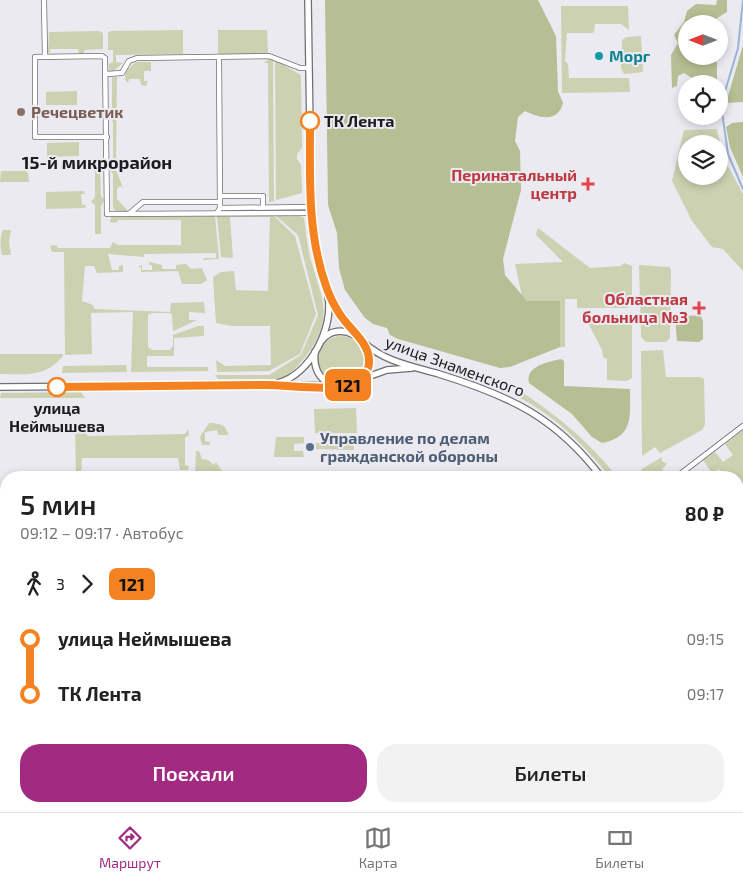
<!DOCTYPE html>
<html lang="ru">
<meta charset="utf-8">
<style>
body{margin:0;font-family:"Exo 2",sans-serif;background:#f2f2f2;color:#222;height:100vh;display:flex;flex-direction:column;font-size:19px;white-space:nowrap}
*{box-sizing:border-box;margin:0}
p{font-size:16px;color:#767676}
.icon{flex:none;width:28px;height:28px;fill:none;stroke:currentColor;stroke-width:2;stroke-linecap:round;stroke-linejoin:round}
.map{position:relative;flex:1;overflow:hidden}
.drawer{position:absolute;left:0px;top:471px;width:744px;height:341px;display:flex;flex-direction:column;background:#fff;border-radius:20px 20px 0 0;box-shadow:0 2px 8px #0003}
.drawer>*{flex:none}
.badge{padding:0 10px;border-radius:8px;font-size:18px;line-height:32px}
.needle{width:32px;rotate:270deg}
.fabs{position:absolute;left:678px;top:15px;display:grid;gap:10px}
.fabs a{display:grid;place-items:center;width:50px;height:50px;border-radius:50%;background:#fff;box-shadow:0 2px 8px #0003;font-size:25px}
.map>.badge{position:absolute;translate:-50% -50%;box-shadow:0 0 0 2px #fff}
.legs{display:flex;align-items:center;gap:8px;height:55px;padding:0 20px;font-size:16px}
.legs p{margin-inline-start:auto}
.headline{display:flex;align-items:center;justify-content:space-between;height:85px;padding:0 20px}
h1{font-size:28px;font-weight:600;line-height:38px}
.primary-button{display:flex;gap:10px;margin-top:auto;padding:10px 20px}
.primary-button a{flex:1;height:58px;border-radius:20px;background:#a22a81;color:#fff;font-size:20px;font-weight:600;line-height:58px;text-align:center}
.primary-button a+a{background:#f2f2f2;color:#222}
ul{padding:0 20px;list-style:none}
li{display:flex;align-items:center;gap:18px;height:55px;font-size:19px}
li i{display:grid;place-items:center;width:8px;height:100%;margin:0 6px;background:currentColor}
li i::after{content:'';width:12px;height:12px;margin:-6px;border:4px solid;border-radius:50%;background:#fff}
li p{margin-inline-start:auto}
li:first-child i{background:linear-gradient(#0000 50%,currentColor 0)}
li:last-child i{background:linear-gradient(currentColor 50%,#0000 0)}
.menu{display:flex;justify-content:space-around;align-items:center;height:70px;border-top:1px solid #e0e0e0;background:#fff;font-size:14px;color:#767676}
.menu a{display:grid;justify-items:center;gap:2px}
.menu .current{color:#a22a81}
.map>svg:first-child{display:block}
.green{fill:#cbd1b1;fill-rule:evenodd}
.forest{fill:#b6be93}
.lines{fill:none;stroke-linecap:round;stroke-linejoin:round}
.stream{stroke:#9bb3d8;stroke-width:2}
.street-casing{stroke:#6f6e73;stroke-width:6}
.secondary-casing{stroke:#6f6e73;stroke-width:8}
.street{stroke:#fff;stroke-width:4.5}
.secondary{stroke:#fff;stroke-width:5.5}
.line-1-casing{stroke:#fff;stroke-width:11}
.line-1{stroke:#f58220;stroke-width:8}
.culture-dot{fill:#0f9aa8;stroke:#ebeaf0;stroke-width:2}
.education-dot{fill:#8d6e63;stroke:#ebeaf0;stroke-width:2}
.stop-1-dot{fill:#fff;stroke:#f58220;stroke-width:2.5}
.health-dot{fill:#e0444e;stroke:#ebeaf0;stroke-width:2}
.service-dot{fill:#5c6f8a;stroke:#ebeaf0;stroke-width:2}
.labels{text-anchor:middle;stroke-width:4;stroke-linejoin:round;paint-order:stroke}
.culture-label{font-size:16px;font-weight:bold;fill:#0d838f;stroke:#ebeaf0;text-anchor:start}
.education-label{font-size:16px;font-weight:bold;fill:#785e54;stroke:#ebeaf0;text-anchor:start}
.stop-label{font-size:16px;font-weight:bold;fill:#1d1c1e;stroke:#ebeaf0;text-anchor:start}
.health-label{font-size:16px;font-weight:bold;fill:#be3a42;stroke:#ebeaf0;text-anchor:end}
.street-label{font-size:16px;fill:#1d1c1e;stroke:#ebeaf0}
.service-label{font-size:16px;font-weight:bold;fill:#4e5e75;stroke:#ebeaf0;text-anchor:start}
.neighbourhood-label{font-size:18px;font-weight:bold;fill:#1d1c1e;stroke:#ebeaf0}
</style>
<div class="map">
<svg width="743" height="812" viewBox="0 0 743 812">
<rect width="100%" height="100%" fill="#ebeaf0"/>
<g class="green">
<polygon points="561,6 628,6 629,30 621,24 595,24 594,32 592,33 567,33 565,61 568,64 569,78 629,78 630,92 562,93"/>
<polygon points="183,30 183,54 116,55 116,62 123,63 112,72 109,70 109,64 113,62 113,50 108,50 108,33 111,31"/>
<polygon points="218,30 267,30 268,54 218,54"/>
<polygon points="99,31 103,33 103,49 85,50 83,54 79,54 78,49 50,49 50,54 48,52 49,32"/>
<polygon points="641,36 643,72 624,74 621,68 622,40 626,37"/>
<polygon points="269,59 273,60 274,201 269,202 268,63 264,63"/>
<polygon points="275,60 301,75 302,148 297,154 297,159 301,165 302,193 276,200"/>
<polygon points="136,62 151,62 151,71 144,71 144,81 148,81 146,86 141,85 140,79 129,79 128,83 125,80 126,71"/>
<polygon points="112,77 117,77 116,170 123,188 120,186 117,189 117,199 128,211 117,212 113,208 113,174 109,169 113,165 113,122 109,117 112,114"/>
<polygon points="77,91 77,105 46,105 46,92"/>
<path d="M 717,129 L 723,157 L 743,194 L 743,271 L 723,249 L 712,247 L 692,221 L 672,181 L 684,130 ZM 686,144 L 719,144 L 719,176 L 686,176 Z"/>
<polygon points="79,142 79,156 47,157 47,143"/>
<polygon points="95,168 100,168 101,196 104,200 101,206 101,234 95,234 95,205 91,202 95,197"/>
<polygon points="1,171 26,171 28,173 29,182 0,182"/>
<polygon points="84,191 85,194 81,194 82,205 86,205 85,208 46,209 46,192"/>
<polygon points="136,215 145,217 215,216 219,259 203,260 204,258 216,258 216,253 144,254 144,257 108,254 112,270 119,270 119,266 123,265 123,272 97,273 94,266 85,266 82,301 93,305 94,309 170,312 171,303 204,302 205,313 189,312 189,320 197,320 176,330 173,331 172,315 170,313 152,313 148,315 148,347 152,350 170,350 173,346 173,335 198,326 204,326 204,336 174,338 174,356 147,356 147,367 208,367 208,371 131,372 133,312 91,313 92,354 65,355 64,252 52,252 50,246 56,245 58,248 110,248 113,242 118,245 181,245 181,220 118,220 116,223 110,222 111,217"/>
<polygon points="273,215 295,236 316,314 300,354 269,371 217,372 216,360 225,366 271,365 270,326 232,326 216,323 213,277 221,272 234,271 236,290 268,291 270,217 230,217 233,258 221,257 217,216"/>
<path d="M 276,216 L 300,216 L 304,218 C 306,231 307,244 310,257 C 321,298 336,317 306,356 C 298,365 292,375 280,379 L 218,379 L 215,375 L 269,375 L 301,355 L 318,315 L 298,235 Z"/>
<polygon points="538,228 590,268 621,266 624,263 632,266 632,304 627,308 577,308 577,299 565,299 565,347 560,347 560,301 527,301 522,296 515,264 563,262 536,235"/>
<path d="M 3,230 L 11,230 L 9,241 L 11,255 L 2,255 C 0,249 0,235 3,230 Z"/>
<polygon points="149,262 162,265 162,269 176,269 176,265 186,264 191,269 202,268 207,280 201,284 182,284 178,271 141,272 141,267 137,267 142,265 142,270 152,270 152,265 149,265"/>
<polygon points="639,265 669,267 671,269 670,338 666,342 646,342 641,337"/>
<polygon points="589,315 630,315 632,318 632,378 627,381 607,380 607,359 603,357 602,350 587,321"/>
<circle cx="341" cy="359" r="23"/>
<polygon points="663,350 666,377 700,377 704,379 705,425 702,430 660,453 655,447 642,456 641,351"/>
<path d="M 0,354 L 63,354 L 63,356 C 44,378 27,374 0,374 Z"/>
<polygon points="126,365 127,372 62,373 63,366"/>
<path d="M 514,387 C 555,414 587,439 617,477 L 610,477 C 582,443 555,415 514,395 Z"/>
<polygon points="81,392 85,398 0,398 1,393"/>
<polygon points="356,408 357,433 315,433 314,409"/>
<polygon points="75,422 85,424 87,436 185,434 188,429 189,436 185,437 185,465 189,466 188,470 180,470 178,458 82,458 81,477 76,477"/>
<path d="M 209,423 C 226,423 229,429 229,445 L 228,435 L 218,435 L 217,430 L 205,432 L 205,441 L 210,442 L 210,445 L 202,445 L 200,437 Z"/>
<polygon points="743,430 743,496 740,497 738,493 738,478 726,477 719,469 712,473 703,460 715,452 723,462 733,455 725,444"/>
<polygon points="276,437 304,437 304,443 294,444 294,451 303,451 304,457 274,457"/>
<polygon points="343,437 354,439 354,450 316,449 316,443 340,442"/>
<polygon points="196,451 199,451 202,459 208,460 214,465 216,462 224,474 195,474"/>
<polygon points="662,457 662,461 667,464 662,469 666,474 661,477 657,475 654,477 636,476 642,469"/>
<polygon points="738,652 743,663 743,743 738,735"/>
<polygon points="345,806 431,806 432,808 430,812 348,812"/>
</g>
<g class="forest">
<path d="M 325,0 L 538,0 L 556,36 L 558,91 L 563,103 C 558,123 539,118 525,111 L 518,117 L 515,141 L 520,151 L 521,190 L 503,259 L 505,275 L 527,301 L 560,301 L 560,347 L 510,367 L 500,368 L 398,339 L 390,335 L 387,328 L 373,324 L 365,318 L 345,290 L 339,268 L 337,233 L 328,205 Z"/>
<polygon points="717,0 727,0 727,12 717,18 712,24 686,24 686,56 712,56 717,63 717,84 692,84 692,78 684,73 678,76 677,86 672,88 671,55 678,43 674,35 684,22 687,11 696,4 716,5"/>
<polygon points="743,45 743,102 726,103"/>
<polygon points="743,122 743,177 730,147 726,127 732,123"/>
<polygon points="700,315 703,321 703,339 699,342 677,341 675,317"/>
<path d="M 561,359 L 564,361 L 564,386 L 630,389 C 630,416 634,437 602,443 L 592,437 L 572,414 L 529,383 C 525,366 548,362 561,359 Z"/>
</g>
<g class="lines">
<polyline class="stream" points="743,0 738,48 721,105 728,154 743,189"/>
<g class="street-casing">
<g id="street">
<polyline points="44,0 45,56"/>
<polyline points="106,74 122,73 129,61 137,58 269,56 300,68 309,68"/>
<polyline points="107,137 35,137 35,57 102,56 105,58 107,214 311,213"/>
<polyline points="221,196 263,196 263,207"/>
<polyline points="220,208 311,207"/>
<polyline points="130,213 143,202 220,202"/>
<polyline points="217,213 220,208 219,57"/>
<polyline points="627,478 630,475"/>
<polyline points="675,478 743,426"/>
<polyline points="738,580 743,586"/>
<polyline points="738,773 743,770"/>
<polyline points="338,806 341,812"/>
<polyline points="578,806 582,812"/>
<polyline points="678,812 688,806"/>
</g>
</g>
<g class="secondary-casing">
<g id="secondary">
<path d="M 308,0 C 309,44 309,89 310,133 C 311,205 307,281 358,338"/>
<path d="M 322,340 C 330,330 343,329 354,335"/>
<path d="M 363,342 C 385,362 411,366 439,374 C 510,396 556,417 602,478"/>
<path d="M 315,352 C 313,366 318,379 332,385"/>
<path d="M 362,377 C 371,367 371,356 364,344"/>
<path d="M 278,383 C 311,374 334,327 328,296"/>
<polyline points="0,387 267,385 342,386 387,370 412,368"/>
<polyline points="738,632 743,639"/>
<polyline points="0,791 6,791"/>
<polyline points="160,806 160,812"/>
</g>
</g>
<use href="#street" class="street"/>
<use href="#secondary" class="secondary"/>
</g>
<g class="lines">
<g class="line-1-casing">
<path id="line-1" d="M 57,387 C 127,386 197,385 266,385 C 288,385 330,391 349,385 C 360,381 370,372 369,360 C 369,342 348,328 339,313 C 334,305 329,295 326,286 C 307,233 310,176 310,121"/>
</g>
<use href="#line-1" class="line-1"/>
</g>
<circle class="culture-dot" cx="599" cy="56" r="5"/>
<circle class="education-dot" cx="21" cy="112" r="5"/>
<g class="stop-1-dot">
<circle cx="310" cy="121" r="9"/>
<circle cx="57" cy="387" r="9"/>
</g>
<g class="health-dot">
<path d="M585.5 176.5h5v5h5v5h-5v5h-5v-5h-5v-5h5z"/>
<path d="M696.5 300.5h5v5h5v5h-5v5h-5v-5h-5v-5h5z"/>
</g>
<circle class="service-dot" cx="310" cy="447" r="5"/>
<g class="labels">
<g class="culture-label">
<text x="609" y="62">Морг</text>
</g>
<g class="education-label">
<text x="31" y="118">Речецветик</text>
</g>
<g class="stop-label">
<text x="324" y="127">ТК Лента</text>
<text x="57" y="414" text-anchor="middle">улица<tspan x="57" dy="18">Неймышева</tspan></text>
</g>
<g class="health-label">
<text x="577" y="181">Перинатальный<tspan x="577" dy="18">центр</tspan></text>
<text x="688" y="305">Областная<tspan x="688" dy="18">больница №3</tspan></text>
</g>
<g class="street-label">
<text transform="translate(455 366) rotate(20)" y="6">улица Знаменского</text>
</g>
<g class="service-label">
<text x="320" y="444">Управление по делам<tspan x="320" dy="18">гражданской обороны</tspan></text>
</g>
<g class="neighbourhood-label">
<text x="97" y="169">15-й микрорайон</text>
</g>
</g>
</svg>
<div class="fabs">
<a><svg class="needle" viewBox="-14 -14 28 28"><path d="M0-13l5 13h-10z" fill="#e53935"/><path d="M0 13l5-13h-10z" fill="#767676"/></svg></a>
<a><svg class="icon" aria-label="locate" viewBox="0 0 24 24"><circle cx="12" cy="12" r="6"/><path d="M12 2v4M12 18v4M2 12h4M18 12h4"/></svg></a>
<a><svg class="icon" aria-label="layers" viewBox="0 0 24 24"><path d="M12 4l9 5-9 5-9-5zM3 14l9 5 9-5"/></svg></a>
</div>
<b class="badge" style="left:348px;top:385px;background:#f58220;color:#111">121</b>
<section class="drawer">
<div class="headline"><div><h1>5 мин</h1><p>09:12 – 09:17 · Автобус</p></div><b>80 ₽</b></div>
<div class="legs"><svg class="icon" aria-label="walk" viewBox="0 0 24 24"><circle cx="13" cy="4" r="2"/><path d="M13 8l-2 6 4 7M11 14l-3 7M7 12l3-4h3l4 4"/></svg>3<svg class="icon" aria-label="forward" viewBox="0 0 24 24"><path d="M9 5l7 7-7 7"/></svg><b class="badge" style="background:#f58220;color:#111">121</b></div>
<ul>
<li><i style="color:#f58220"></i><b>улица Неймышева</b><p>09:15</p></li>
<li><i style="color:#f58220"></i><b>ТК Лента</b><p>09:17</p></li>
</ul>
<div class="primary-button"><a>Поехали</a><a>Билеты</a></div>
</section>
</div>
<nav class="menu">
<a class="current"><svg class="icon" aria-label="directions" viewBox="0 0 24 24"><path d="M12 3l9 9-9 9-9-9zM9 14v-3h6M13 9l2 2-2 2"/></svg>Маршрут</a>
<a><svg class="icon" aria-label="map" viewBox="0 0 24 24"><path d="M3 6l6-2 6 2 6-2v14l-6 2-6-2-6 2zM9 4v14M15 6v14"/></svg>Карта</a>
<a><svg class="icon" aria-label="tickets" viewBox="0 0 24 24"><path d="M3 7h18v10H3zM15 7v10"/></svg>Билеты</a>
</nav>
